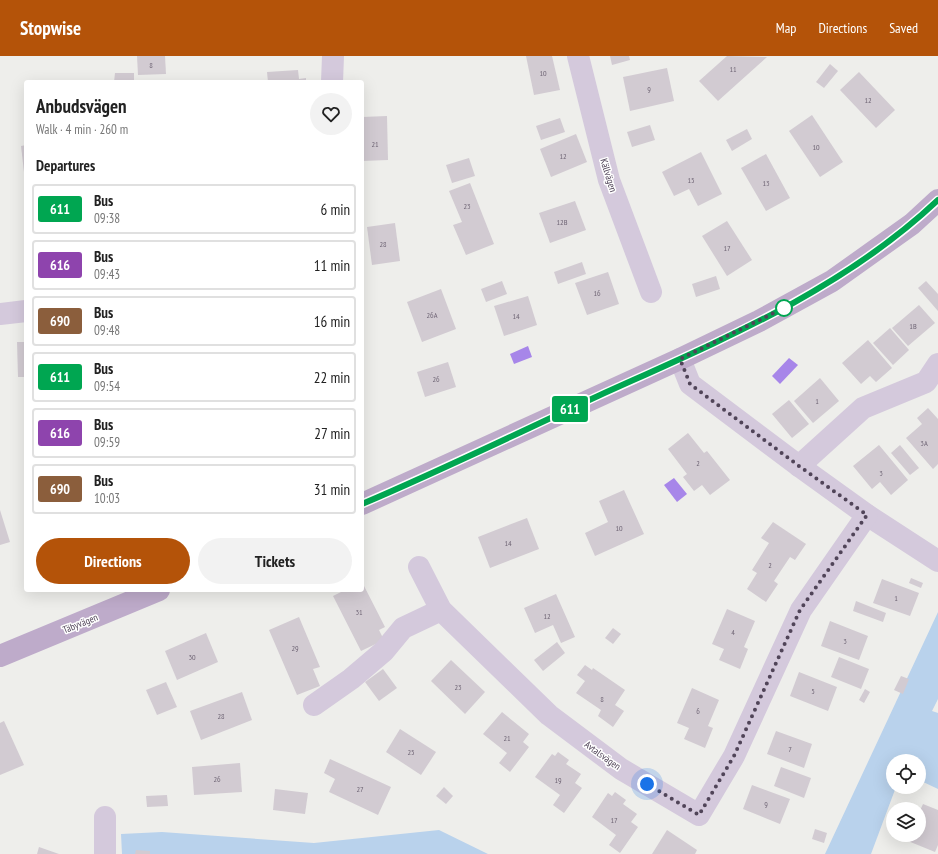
<!DOCTYPE html>
<meta charset="utf-8">
<style>
body{margin:0;font-family:"PT Sans Narrow",sans-serif;background:#f2f2f2;color:#222;height:100vh;display:flex;flex-direction:column;font-size:15px;white-space:nowrap}
*{box-sizing:border-box;margin:0}
p{font-size:13px;color:#767676}
.icon{flex:none;width:22px;height:22px;fill:none;stroke:currentColor;stroke-width:2;stroke-linecap:round;stroke-linejoin:round}
.map{position:relative;flex:1;overflow:hidden}
.side{position:absolute;left:24px;top:24px;width:340px;height:512px;display:flex;flex-direction:column;background:#fff;border-radius:4px;box-shadow:0 4px 16px #0002}
.side>*{flex:none}
.badge{padding:0 8px;border-radius:3px;font-size:14px;line-height:26px}
.fabs{position:absolute;left:886px;top:698px;display:grid;gap:8px}
.fabs a{display:grid;place-items:center;width:40px;height:40px;border-radius:50%;background:#fff;box-shadow:0 4px 16px #0002;font-size:20px}
.you{position:absolute;width:20px;height:20px;margin:-10px;border:3px solid #fff;border-radius:50%;background:#1a73e8;box-shadow:0 0 0 6px #1a73e833}
.map>.badge{position:absolute;translate:-50% -50%;box-shadow:0 0 0 2px #fff}
h2{padding:0 12px;font-size:15px;line-height:36px}
.round{display:grid;place-items:center;flex:none;width:42px;height:42px;border-radius:21px;background:#f2f2f2}
.summary{display:flex;align-items:center;justify-content:space-between;height:68px;padding:0 12px}
h1{font-size:19px;font-weight:700;line-height:30px}
.primary-button{display:flex;gap:8px;margin-top:auto;padding:8px 12px}
.primary-button a{flex:1;height:46px;border-radius:24px;background:#b45309;color:#fff;font-size:16px;font-weight:700;line-height:46px;text-align:center}
.primary-button a+a{background:#f2f2f2;color:#222}
ul{padding:0;list-style:none}
li{display:flex;align-items:center;gap:12px;height:50px;margin:0 8px 6px;padding:0 4px;border:2px solid #e0e0e0;border-radius:4px}
li div{flex:1}
li b{display:block;font-size:15px}
li em{font-style:normal}
li .badge{min-width:44px;font-weight:700;text-align:center}
header{display:flex;align-items:center;gap:24px;box-sizing:border-box;height:56px;padding:0 20px;background:#b45309;color:#fff}
header strong{font-size:19px}
nav{display:flex;gap:22px;margin-inline-start:auto;font-size:14px}
.map>svg:first-child{display:block}
.green{fill:#b9d2ec}
.water{fill:#a786e9}
.building{fill:#d2cbd2}
.lines{fill:none;stroke-linecap:round;stroke-linejoin:round}
.minor{stroke:#d4c9dc;stroke-width:22}
.major{stroke:#beabca;stroke-width:22}
.line-casing{stroke:#fff;stroke-width:9}
.line{stroke:#00a651;stroke-width:6}
.walk{stroke:#504458;stroke-width:4;stroke-dasharray:0 7.2}
.stop-dot{fill:#fff;stroke:#00a651;stroke-width:2}
.labels{text-anchor:middle;stroke-width:3;stroke-linejoin:round;paint-order:stroke}
.number-label{font-size:8px;fill:#706676}
.street-label{font-size:10px;fill:#504458;stroke:#fff}
</style>
<header>
<strong>Stopwise</strong>
<nav><a>Map</a><a>Directions</a><a>Saved</a></nav>
</header>
<div class="map">
<svg width="938" height="798" viewBox="0 0 938 798">
<rect width="100%" height="100%" fill="#eeeeeb"/>
<g class="green">
<polygon points="938,556 938,643 932,655 938,657 938,733 919,724 919,705 893,705 893,731 896,731 871,798 825,798"/>
<polygon points="439,774 488,798 122,798 121,778 162,776 314,787"/>
</g>
<g class="water">
<polygon points="528,290 532,301 514,308 510,298"/>
<polygon points="789,302 798,309 780,328 772,320"/>
<polygon points="674,422 687,438 677,446 664,429"/>
</g>
<g class="building">
<polygon points="137,0 165,0 166,18 138,19"/>
<polygon points="526,0 552,0 560,34 534,39"/>
<polygon points="610,0 629,0 630,4 612,9"/>
<polygon points="727,0 767,1 718,45 699,25"/>
<polygon points="830,8 838,15 824,32 816,26"/>
<polygon points="667,12 674,45 630,55 623,21"/>
<polygon points="298,14 299,23 306,22 306,26 268,26 267,16"/>
<polygon points="859,16 895,54 876,72 840,34"/>
<polygon points="115,17 134,17 134,26 114,26"/>
<polygon points="812,59 843,106 820,121 789,75"/>
<polygon points="387,60 388,104 362,105 362,61"/>
<polygon points="560,62 565,76 541,84 536,70"/>
<polygon points="650,69 655,84 632,91 627,76"/>
<polygon points="747,73 752,83 732,95 726,84"/>
<polygon points="576,78 587,106 551,121 540,93"/>
<polygon points="26,89 26,125 25,125 21,90"/>
<polygon points="701,96 722,138 698,150 689,133 674,140 662,116"/>
<polygon points="766,98 790,142 766,155 741,112"/>
<polygon points="469,102 475,120 452,127 446,109"/>
<polygon points="470,127 494,188 466,199 453,169 462,166 449,135"/>
<polygon points="575,145 586,174 550,187 539,157"/>
<polygon points="727,165 752,204 727,220 702,180"/>
<polygon points="395,167 400,205 372,209 367,171"/>
<polygon points="582,206 586,218 558,228 554,216"/>
<polygon points="608,216 619,248 587,259 575,227"/>
<polygon points="716,220 720,233 696,241 692,228"/>
<polygon points="502,225 507,238 486,246 481,233"/>
<polygon points="926,225 938,238 938,255 918,232"/>
<polygon points="441,233 456,273 422,286 407,246"/>
<polygon points="528,240 537,269 504,280 494,250"/>
<polygon points="919,249 935,267 908,290 892,272"/>
<polygon points="890,272 909,294 893,309 873,287"/>
<polygon points="868,284 892,312 876,326 870,320 861,328 842,307"/>
<polygon points="17,286 26,286 26,321 18,321"/>
<polygon points="448,306 456,331 425,341 417,316"/>
<polygon points="820,322 839,345 813,367 794,345"/>
<polygon points="789,344 809,368 792,382 772,358"/>
<polygon points="928,352 938,363 938,408 933,413 906,382 922,368 917,362"/>
<polygon points="688,377 704,397 707,395 730,424 710,439 702,429 694,435 683,421 687,418 668,393"/>
<polygon points="879,389 908,424 891,439 880,426 872,433 853,410"/>
<polygon points="900,389 919,412 910,419 891,397"/>
<polygon points="624,434 644,478 595,500 585,477 608,466 599,445"/>
<polygon points="0,454 10,486 0,489"/>
<polygon points="527,462 539,493 490,512 478,481"/>
<polygon points="773,466 806,488 795,504 790,501 774,525 778,528 766,546 747,533 757,517 752,514 769,487 761,482"/>
<polygon points="911,522 923,527 921,532 909,527"/>
<polygon points="882,523 919,537 910,560 873,547"/>
<polygon points="362,526 385,571 379,574 384,584 361,595 333,540 345,534 362,534"/>
<polygon points="556,538 575,581 561,587 553,569 535,577 524,552"/>
<polygon points="856,545 886,557 883,566 853,555"/>
<polygon points="727,553 755,565 744,591 748,593 740,613 719,604 724,593 712,588"/>
<polygon points="299,561 320,611 313,613 320,630 297,639 269,574"/>
<polygon points="830,565 868,580 859,604 821,590"/>
<polygon points="613,572 621,578 613,588 605,582"/>
<polygon points="206,577 218,606 177,624 165,595"/>
<polygon points="557,586 565,597 543,615 534,604"/>
<polygon points="839,601 869,613 861,633 831,621"/>
<polygon points="451,604 485,636 465,658 431,625"/>
<polygon points="585,609 592,614 593,612 625,634 615,649 624,655 613,671 598,660 601,654 576,637 585,625 577,619"/>
<polygon points="383,613 397,632 379,645 365,626"/>
<polygon points="799,616 837,631 828,655 790,640"/>
<polygon points="901,620 909,623 903,638 894,634"/>
<polygon points="166,626 177,651 157,659 146,634"/>
<polygon points="692,632 719,644 708,670 713,672 705,692 684,683 689,672 677,667"/>
<polygon points="865,633 870,636 864,647 859,644"/>
<polygon points="242,636 252,664 201,684 190,655"/>
<polygon points="502,656 529,678 523,686 529,691 510,716 499,707 507,697 483,678"/>
<polygon points="4,665 24,709 0,719 0,667"/>
<polygon points="400,673 436,696 421,719 386,696"/>
<polygon points="776,675 812,688 804,712 767,698"/>
<polygon points="558,696 569,704 566,708 581,718 575,727 582,732 564,757 553,749 560,739 535,721 552,698 555,700"/>
<polygon points="330,703 391,731 378,759 329,736 335,723 324,717"/>
<polygon points="240,707 242,736 194,739 192,711"/>
<polygon points="781,711 811,722 804,742 774,730"/>
<polygon points="752,729 790,743 780,768 743,753"/>
<polygon points="444,731 453,740 446,748 436,740"/>
<polygon points="275,733 308,737 305,758 273,754"/>
<polygon points="615,736 626,744 623,748 637,758 631,766 638,771 620,797 609,789 616,779 592,761 608,737 612,740"/>
<polygon points="167,739 168,750 147,751 146,740"/>
<polygon points="923,748 938,754 938,789 935,796 908,785 911,779 919,779 919,757"/>
<polygon points="815,773 827,777 824,787 812,783"/>
<polygon points="667,774 697,794 695,798 652,798"/>
<polygon points="39,791 59,798 37,798"/>
<polygon points="136,794 150,795 150,798 135,798"/>
</g>
<g class="lines">
<g class="minor">
<polyline points="578,0 609,124 651,236"/>
<polyline points="332,26 333,0"/>
<polyline points="0,258 26,255"/>
<polyline points="680,303 690,328 799,410 867,459 938,505"/>
<polyline points="799,410 863,352 926,326 938,308"/>
<polyline points="419,511 441,554 549,659 621,713 699,759 734,700 801,554 867,459"/>
<polyline points="314,649 351,623 384,595 403,572 441,554"/>
<polyline points="105,761 105,798"/>
</g>
<g class="major">
<polyline points="362,448 680,303 759,265 832,225 912,168 938,144"/>
<polyline points="0,600 159,534"/>
</g>
</g>
<g class="lines">
<g class="line-casing">
<path id="line" d="M 362,448 C 442,414 520,376 598,340 C 717,286 842,235 938,144"/>
</g>
<use href="#line" class="line"/>
<polyline class="walk" points="647,728 699,759 734,700 800,554 867,459 799,410 690,328 680,303 784,252"/>
</g>
<circle class="stop-dot" cx="784" cy="252" r="8"/>
<g class="labels">
<g class="number-label">
<text x="151" y="12">8</text>
<text x="733" y="16">11</text>
<text x="543" y="20">10</text>
<text x="649" y="36">9</text>
<text x="868" y="47">12</text>
<text x="375" y="91">21</text>
<text x="816" y="94">10</text>
<text x="563" y="103">12</text>
<text x="691" y="127">15</text>
<text x="766" y="130">13</text>
<text x="467" y="153">23</text>
<text x="562" y="169">12B</text>
<text x="383" y="191">28</text>
<text x="727" y="195">17</text>
<text x="597" y="240">16</text>
<text x="432" y="262">26A</text>
<text x="516" y="263">14</text>
<text x="913" y="273">1B</text>
<text x="436" y="326">26</text>
<text x="817" y="348">1</text>
<text x="924" y="390">3A</text>
<text x="698" y="410">2</text>
<text x="881" y="420">3</text>
<text x="619" y="475">10</text>
<text x="508" y="490">14</text>
<text x="770" y="512">2</text>
<text x="896" y="545">1</text>
<text x="359" y="559">31</text>
<text x="547" y="563">12</text>
<text x="733" y="579">4</text>
<text x="845" y="588">3</text>
<text x="295" y="595">29</text>
<text x="192" y="604">30</text>
<text x="458" y="634">23</text>
<text x="813" y="638">5</text>
<text x="602" y="646">8</text>
<text x="698" y="658">6</text>
<text x="221" y="663">28</text>
<text x="507" y="685">21</text>
<text x="790" y="696">7</text>
<text x="411" y="699">25</text>
<text x="217" y="726">26</text>
<text x="558" y="727">19</text>
<text x="360" y="736">27</text>
<text x="766" y="751">9</text>
<text x="614" y="767">17</text>
</g>
<g class="street-label">
<text transform="translate(609 119) rotate(73)" y="4">Källvägen</text>
<text transform="translate(80 567) rotate(-22)" y="4">Täbyvägen</text>
<text transform="translate(603 699) rotate(36)" y="4">Avtalsvägen</text>
</g>
</g>
</svg>
<div class="fabs">
<a><svg class="icon" aria-label="locate" viewBox="0 0 24 24"><circle cx="12" cy="12" r="6"/><path d="M12 2v4M12 18v4M2 12h4M18 12h4"/></svg></a>
<a><svg class="icon" aria-label="layers" viewBox="0 0 24 24"><path d="M12 4l9 5-9 5-9-5zM3 14l9 5 9-5"/></svg></a>
</div>
<div class="you" style="left:647px;top:728px"></div>
<b class="badge" style="left:570px;top:353px;background:#00a651;color:#fff">611</b>
<section class="side">
<div class="summary"><div><h1>Anbudsvägen</h1><p>Walk · 4 min · 260 m</p></div><a class="round"><svg class="icon" aria-label="heart" viewBox="0 0 24 24"><path d="M12 20l-8-8c-3-5 5-10 8-4 3-6 11-1 8 4z"/></svg></a></div>
<h2>Departures</h2>
<ul>
<li><span class="badge" style="background:#00a651;color:#fff">611</span><div><b>Bus</b><p>09:38</p></div><em>6 min</em></li>
<li><span class="badge" style="background:#8e44ad;color:#fff">616</span><div><b>Bus</b><p>09:43</p></div><em>11 min</em></li>
<li><span class="badge" style="background:#8b5e3c;color:#fff">690</span><div><b>Bus</b><p>09:48</p></div><em>16 min</em></li>
<li><span class="badge" style="background:#00a651;color:#fff">611</span><div><b>Bus</b><p>09:54</p></div><em>22 min</em></li>
<li><span class="badge" style="background:#8e44ad;color:#fff">616</span><div><b>Bus</b><p>09:59</p></div><em>27 min</em></li>
<li><span class="badge" style="background:#8b5e3c;color:#fff">690</span><div><b>Bus</b><p>10:03</p></div><em>31 min</em></li>
</ul>
<div class="primary-button"><a>Directions</a><a>Tickets</a></div>
</section>
</div>
